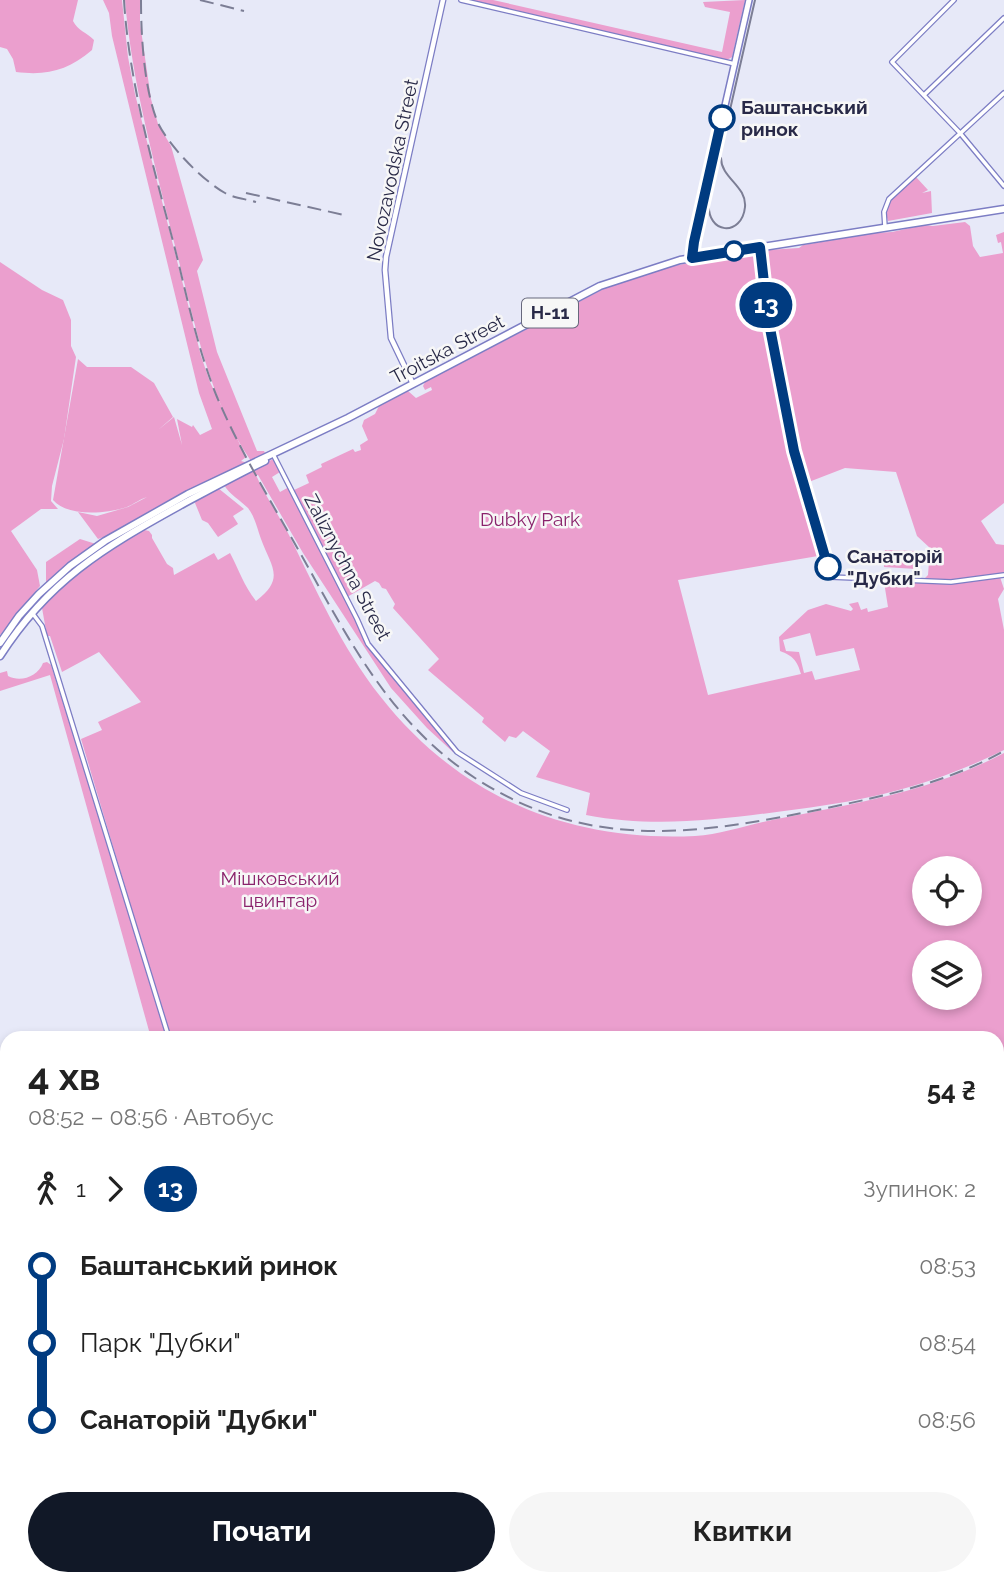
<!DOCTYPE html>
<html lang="uk">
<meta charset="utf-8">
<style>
body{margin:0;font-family:Raleway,sans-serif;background:#f6f6f6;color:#222;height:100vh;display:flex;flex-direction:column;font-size:26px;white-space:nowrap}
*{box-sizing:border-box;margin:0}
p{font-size:23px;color:#767676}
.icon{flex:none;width:38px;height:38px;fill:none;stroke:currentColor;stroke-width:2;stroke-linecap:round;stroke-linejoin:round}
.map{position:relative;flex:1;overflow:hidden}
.sheet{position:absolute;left:0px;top:1031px;width:1004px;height:555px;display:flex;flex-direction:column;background:#fff;border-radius:21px 21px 0 0;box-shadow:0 4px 10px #0003}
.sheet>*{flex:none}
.badge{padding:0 14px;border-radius:23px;font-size:24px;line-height:46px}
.fabs{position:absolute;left:912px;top:856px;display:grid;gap:14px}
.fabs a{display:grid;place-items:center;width:70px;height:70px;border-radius:50%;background:#fff;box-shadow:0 4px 10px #0003;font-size:35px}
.map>.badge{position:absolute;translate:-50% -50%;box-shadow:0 0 0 4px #fff}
.legs{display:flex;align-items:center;gap:10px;height:77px;padding:0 28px;font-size:23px}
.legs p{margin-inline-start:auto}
.overview{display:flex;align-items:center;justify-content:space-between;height:119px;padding:0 28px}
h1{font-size:38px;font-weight:700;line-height:52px}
.cta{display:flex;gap:14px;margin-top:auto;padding:14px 28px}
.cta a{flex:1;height:80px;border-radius:42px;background:#111827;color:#fff;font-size:28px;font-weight:700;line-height:80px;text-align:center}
.cta a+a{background:#f6f6f6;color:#222}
ul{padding:0 28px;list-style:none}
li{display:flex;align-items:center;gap:24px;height:77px;font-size:26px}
li i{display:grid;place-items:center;width:10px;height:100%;margin:0 9px;background:currentColor}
li i::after{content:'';width:18px;height:18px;margin:-9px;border:5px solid;border-radius:50%;background:#fff}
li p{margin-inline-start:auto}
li:first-child i{background:linear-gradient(#0000 50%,currentColor 0)}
li:last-child i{background:linear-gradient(currentColor 50%,#0000 0)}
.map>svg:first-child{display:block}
.green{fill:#eb9fce;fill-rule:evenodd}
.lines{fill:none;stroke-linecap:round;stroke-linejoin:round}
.minor-casing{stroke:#7c7dc4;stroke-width:6}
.tertiary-casing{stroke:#7c7dc4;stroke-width:7}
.secondary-casing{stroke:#7c7dc4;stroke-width:8}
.primary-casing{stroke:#7c7dc4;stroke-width:9}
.minor{stroke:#fff;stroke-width:3.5}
.tertiary{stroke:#fff;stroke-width:4.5}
.secondary{stroke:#fff;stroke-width:5}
.primary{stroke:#fff;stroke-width:6}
.tram{stroke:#7c7e95;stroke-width:2}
.rail{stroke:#7c7e95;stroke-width:2;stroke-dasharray:14 7;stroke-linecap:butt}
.line-1-casing{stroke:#fff;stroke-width:16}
.line-1{stroke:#003b80;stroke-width:10}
.stop-1-dot{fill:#fff;stroke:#003b80;stroke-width:3.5}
.labels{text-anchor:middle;stroke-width:5;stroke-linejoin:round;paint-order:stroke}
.shield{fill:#f7f7f7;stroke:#67687c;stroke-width:2}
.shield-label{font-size:18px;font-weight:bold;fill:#292a48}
.stop-label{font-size:19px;font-weight:bold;fill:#292a48;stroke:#f7f7f7;text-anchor:start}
.street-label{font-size:19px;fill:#292a48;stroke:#f7f7f7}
.park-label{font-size:19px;fill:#8a236c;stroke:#f7f7f7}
</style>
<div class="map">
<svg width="1004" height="1585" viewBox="0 0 1004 1585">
<rect width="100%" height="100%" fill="#e7e9f8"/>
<g class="green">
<path d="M 0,0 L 78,0 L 73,21 C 78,31 86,32 94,40 L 92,50 C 68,70 48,76 16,72 L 13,59 L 7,49 L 0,47 Z"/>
<path d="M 103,0 L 122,0 L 128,57 L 135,94 L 201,356 L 210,382 L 246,457 L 241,461 L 248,463 L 112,534 L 98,539 L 78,512 L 97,516 L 128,507 L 147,497 C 140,499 134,504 127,507 C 107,514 67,517 53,500 L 78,359 L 87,367 L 131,367 L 154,383 L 173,417 L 158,430 L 174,417 L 182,445 L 177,419 L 192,427 L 193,425 L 200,435 L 212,429 L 199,393 L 112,36 L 109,13 Z"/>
<path d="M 125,0 L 140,0 L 140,23 L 151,99 L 158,124 L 171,146 L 203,260 L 197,271 L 217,352 L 257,451 L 264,451 L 265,453 L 276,448 L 277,450 L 251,461 C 208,399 194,318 175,246 C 155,164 132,84 125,0 Z"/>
<polygon points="469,0 493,0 722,52 730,12 705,7 703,2 745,0 732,57 727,60"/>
<path d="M 916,177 L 928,190 L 922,193 L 931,191 L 932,213 L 888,221 C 881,201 902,189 916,177 Z"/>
<path d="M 965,222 L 970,226 L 973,246 L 980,257 L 1003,253 L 1001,242 L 998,243 L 996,235 L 1004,232 L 1004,503 L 981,521 L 996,544 L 1004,545 L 1004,574 L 951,581 L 923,580 L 928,575 L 930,548 L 917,536 L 896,472 L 845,468 L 801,485 L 820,552 L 818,556 L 678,580 L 708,695 L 801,674 C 797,660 793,656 780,651 L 779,637 L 808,610 L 826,604 L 851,611 L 853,609 L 849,604 L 858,602 L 861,610 L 867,608 L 868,612 L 888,607 L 884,582 L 951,584 L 1000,577 L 1004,589 L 998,599 L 1004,630 L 1004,750 C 929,787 866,801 784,811 C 716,820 654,828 586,815 L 590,793 L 536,777 L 550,751 L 523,731 L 516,738 L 509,736 L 505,742 L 482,722 L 484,718 L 428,670 L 439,659 L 393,608 L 395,604 L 386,589 L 382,588 L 379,583 L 375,581 L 347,597 L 294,490 L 309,483 L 306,475 L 322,467 L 321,464 L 353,449 L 355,452 L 361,450 L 360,445 L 368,440 L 362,426 L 364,420 L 375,414 L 379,406 L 408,391 L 416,398 L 432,390 L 431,387 L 425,390 L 423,386 L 425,382 L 615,283 L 667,267 L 751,252 L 757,254 L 760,261 L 763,260 L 763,253 L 767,250 L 799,248 L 803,245 L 875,233 L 892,232 L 924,225 L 933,226 ZM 810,633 L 816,656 L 854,648 L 860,670 L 815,680 L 812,671 L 804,673 L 799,652 L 786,651 L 783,640 Z"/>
<polygon points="0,262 42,290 63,300 71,320 71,346 76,357 64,439 52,486 51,501 58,509 41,509 11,531 37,570 40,586 0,635"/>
<path d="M 273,459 L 280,472 L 272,477 L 280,492 L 289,487 L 356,619 L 365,642 L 455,751 L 453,752 L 427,728 L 391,688 L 303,553 L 258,475 L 256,475 C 265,496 279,515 289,535 C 316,590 342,648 380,696 C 459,797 568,842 695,836 C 724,834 753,823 782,818 C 859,803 934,790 1004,753 L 1004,1239 L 998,1243 L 998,1038 L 170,1038 L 81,739 L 102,730 L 98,722 L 141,702 L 99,652 L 62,672 L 50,636 L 47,636 L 42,608 L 42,604 L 76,571 L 140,529 L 149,531 L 152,535 L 152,538 L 167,564 L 173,568 L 174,575 L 214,553 L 218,560 L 230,553 C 239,570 244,586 256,601 C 286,578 271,567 261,539 C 257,528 255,517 248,508 C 240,500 230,495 224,485 ZM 924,868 L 970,868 L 970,914 L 924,914 ZM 924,952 L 970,952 L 970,998 L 924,998 Z"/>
<polygon points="218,488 244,509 233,516 238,524 218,537 208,523 202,520 195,503 197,498"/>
<polygon points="80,539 96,544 46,584 46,562"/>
<polygon points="885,550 917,551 916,569 884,567"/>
<path d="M 47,662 L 51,665 L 75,741 L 78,742 L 167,1038 L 151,1038 L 50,675 L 0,691 L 0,673 L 7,671 L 8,676 C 21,683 38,676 43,663 Z"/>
</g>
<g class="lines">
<g class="minor-casing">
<g id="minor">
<polyline points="461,0 735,64"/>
<polyline points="954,0 892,62 960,133 1004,186"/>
<polyline points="924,95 1004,18"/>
<polyline points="885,227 884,212 889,199 1004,93"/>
<polyline points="759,247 768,318 794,451 830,577 951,582 1004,575"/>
<polyline points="274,456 357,619 368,644 457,752 521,793 567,810"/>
<polyline points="33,614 42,626 169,1038"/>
<polyline points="998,1335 1004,1340"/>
<polyline points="0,1405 7,1403"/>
<polyline points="998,1414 1004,1407"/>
<polyline points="998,1543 1004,1539"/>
<polyline points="424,1578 429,1585"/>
<polyline points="482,1578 492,1585"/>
<polyline points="565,1578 566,1585"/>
<polyline points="643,1578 645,1585"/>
<polyline points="889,1578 893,1585"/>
<polyline points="962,1578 965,1585"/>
<polyline points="279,1585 279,1578"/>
<polyline points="918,1585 930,1578"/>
</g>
</g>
<g class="tertiary-casing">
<g id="tertiary">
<polyline points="413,384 391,338 385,270 386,257 443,0"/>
<polyline points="998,1316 1004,1307"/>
<polyline points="764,1585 772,1578"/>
</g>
</g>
<g class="secondary-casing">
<polyline id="secondary" points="692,258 694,242 749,0"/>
</g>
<g class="primary-casing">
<g id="primary">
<polyline points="0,643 19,616 39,594 70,566 105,541 188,494 348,418 600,286 680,260 1004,209"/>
<path d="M 0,656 C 48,581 103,548 179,506 C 207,491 236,475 265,461"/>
</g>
</g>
<use href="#minor" class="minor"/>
<use href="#tertiary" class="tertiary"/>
<use href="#secondary" class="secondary"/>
<use href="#primary" class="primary"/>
<path class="tram" d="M 721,158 C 721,178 747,186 745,207 C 742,237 706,235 709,202 L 755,0"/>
<g class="rail">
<path d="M 124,0 C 129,83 153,165 174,245 C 187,296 197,348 217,397 C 242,456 277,511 308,567 C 353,648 395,726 475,778 C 591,853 700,834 827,808 C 889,795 948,782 1004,751"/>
<path d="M 141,0 C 141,36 144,90 158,123 C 169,146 202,180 225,193 C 234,198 246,199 256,202"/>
<polyline points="200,0 244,11"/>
<polyline points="246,193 344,215"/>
</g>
</g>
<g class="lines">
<g class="line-1-casing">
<polyline id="line-1" points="722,118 694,242 692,258 760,247 768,318 794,451 828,567"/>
</g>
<use href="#line-1" class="line-1"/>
</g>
<g class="stop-1-dot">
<circle cx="722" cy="118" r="12"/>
<circle cx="734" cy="251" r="9"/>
<circle cx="828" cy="567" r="12"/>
</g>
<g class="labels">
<rect class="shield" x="522" y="298.5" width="56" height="29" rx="5"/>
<g class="shield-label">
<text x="550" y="319">Н-11</text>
</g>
<g class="stop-label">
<text x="741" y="114">Баштанський<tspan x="741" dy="22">ринок</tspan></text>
<text x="847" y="563">Санаторій<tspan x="847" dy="22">"Дубки"</tspan></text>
</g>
<g class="street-label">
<text transform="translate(392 170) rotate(-78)" y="7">Novozavodska Street</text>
<text transform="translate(447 349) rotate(-28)" y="7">Troitska Street</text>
<text transform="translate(348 567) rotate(62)" y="7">Zaliznychna Street</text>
</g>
<g class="park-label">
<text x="530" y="526">Dubky Park</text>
<text x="280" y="885">Мішковський<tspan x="280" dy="22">цвинтар</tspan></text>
</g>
</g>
</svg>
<div class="fabs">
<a><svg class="icon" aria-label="locate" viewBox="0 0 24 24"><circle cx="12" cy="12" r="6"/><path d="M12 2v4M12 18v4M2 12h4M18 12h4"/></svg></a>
<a><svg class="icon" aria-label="layers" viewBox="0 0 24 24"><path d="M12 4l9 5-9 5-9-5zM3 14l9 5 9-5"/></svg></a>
</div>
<b class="badge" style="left:766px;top:305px;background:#003b80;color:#fff">13</b>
<section class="sheet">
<div class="overview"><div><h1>4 хв</h1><p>08:52 – 08:56 · Автобус</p></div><b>54 ₴</b></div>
<div class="legs"><svg class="icon" aria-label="walk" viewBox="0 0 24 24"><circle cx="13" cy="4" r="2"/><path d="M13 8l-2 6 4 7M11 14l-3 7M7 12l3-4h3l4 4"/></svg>1<svg class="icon" aria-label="forward" viewBox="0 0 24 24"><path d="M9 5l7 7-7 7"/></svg><b class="badge" style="background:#003b80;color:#fff">13</b><p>Зупинок: 2</p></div>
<ul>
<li><i style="color:#003b80"></i><b>Баштанський ринок</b><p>08:53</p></li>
<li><i style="color:#003b80"></i><span>Парк &quot;Дубки&quot;</span><p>08:54</p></li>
<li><i style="color:#003b80"></i><b>Санаторій &quot;Дубки&quot;</b><p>08:56</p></li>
</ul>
<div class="cta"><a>Почати</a><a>Квитки</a></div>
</section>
</div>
